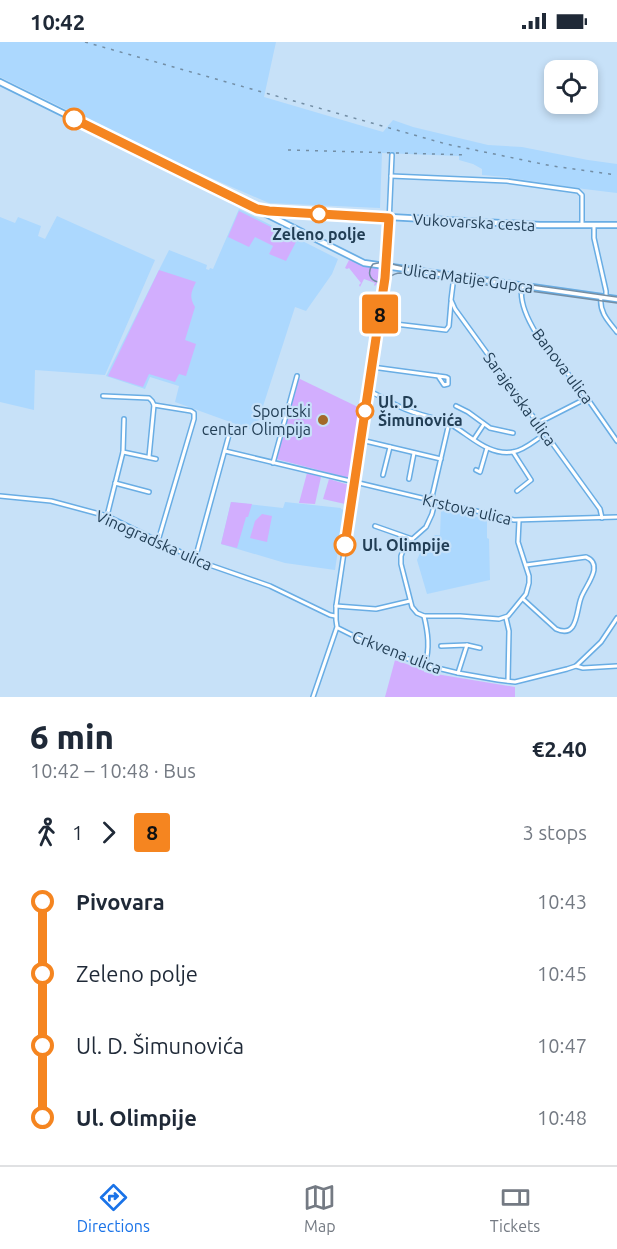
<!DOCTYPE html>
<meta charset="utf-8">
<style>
body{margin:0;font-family:Ubuntu,sans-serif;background:#f2f2f3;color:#1f2937;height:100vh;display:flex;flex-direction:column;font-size:22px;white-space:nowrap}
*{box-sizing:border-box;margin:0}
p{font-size:20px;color:#747a83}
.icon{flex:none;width:33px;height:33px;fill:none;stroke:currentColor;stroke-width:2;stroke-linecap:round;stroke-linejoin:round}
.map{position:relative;height:655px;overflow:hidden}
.sheet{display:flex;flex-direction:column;background:#fff;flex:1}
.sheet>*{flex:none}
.badge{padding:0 12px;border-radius:4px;font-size:21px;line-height:39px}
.controls{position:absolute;left:544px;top:18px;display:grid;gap:12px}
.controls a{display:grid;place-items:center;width:54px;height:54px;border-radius:12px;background:#fff;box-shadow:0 3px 9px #0003;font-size:30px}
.map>.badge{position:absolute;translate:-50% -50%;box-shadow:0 0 0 3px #fff}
.legs{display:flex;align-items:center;gap:9px;height:66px;padding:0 30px;font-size:20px}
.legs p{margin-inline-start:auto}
.headline{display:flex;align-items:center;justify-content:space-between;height:102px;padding:0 30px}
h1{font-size:33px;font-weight:800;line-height:45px}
ul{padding:0 30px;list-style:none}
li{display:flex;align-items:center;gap:21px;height:72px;font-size:22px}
li i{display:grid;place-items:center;width:9px;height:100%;margin:0 8px;background:currentColor}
li i::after{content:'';width:15px;height:15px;margin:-8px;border:4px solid;border-radius:50%;background:#fff}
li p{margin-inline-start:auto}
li:first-child i{background:linear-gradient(#0000 50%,currentColor 0)}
li:last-child i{background:linear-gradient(currentColor 50%,#0000 0)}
.status{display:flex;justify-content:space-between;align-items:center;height:42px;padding:0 30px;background:#fff;direction:ltr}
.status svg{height:16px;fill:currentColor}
.dock{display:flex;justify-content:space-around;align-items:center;height:84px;border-top:2px solid #e0e1e3;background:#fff;font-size:16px;color:#747a83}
.dock a{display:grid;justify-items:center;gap:3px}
.dock .active{color:#1a73e8}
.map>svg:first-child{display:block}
.built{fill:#acd8fe}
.green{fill:#d2aefe}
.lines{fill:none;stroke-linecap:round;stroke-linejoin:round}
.street-casing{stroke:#69ade4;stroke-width:6}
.secondary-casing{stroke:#69ade4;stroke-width:8}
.street{stroke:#fff;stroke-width:3}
.secondary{stroke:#fff;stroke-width:4.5}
.tram{stroke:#738ea5;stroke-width:1.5}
.rail{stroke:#738ea5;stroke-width:1.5;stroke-dasharray:3 6;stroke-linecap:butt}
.line-1-casing{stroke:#fff;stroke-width:14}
.line-1{stroke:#f58520;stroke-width:9}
.stop-1-dot{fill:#fff;stroke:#f58520;stroke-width:3}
.poi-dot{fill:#a36929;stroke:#c7e1f8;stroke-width:2}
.labels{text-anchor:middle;stroke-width:4.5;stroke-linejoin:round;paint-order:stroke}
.street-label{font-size:16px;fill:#223e55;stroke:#c7e1f8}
.stop-label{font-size:16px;font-weight:bold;fill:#223e55;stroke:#c7e1f8;text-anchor:start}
.poi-label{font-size:16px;fill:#223e55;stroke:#c7e1f8;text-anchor:end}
</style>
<div class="status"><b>10:42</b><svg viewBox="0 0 49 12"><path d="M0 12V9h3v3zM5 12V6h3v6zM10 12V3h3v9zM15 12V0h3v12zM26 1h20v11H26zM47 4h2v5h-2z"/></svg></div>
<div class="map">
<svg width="617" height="655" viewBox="0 0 617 655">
<rect width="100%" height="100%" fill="#c7e1f8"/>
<g class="built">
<polygon points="0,0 276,0 264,55 383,90 393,78 413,85 488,103 522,105 588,118 617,122 617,151 584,147 505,135 482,133 482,127 473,122 459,118 459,114 382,111 380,166 269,161 167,117 0,35"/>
<polygon points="239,167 338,217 332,232 306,269 295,265 255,389 175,360 179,344 150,335 145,347 106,334 169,208 207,223 206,227 209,228 210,226 213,227"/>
<polygon points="57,174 155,218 105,333 35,328 34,368 0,360 0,175 15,181 18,175 41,184 38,194 45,197"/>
<polygon points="231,460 283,466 285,460 341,466 341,467 344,468 335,528 285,521 221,502"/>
<polygon points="441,467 487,477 487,496 489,497 490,538 427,552 417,518 423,504 435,493 440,493"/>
</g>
<g class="green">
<polygon points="239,169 297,198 286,219 269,212 273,204 255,195 249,205 228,195"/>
<polygon points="349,218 382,228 384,232 382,244 379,245 380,242 377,241 375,244 374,243 375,241 364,237 360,245 359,243 361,241 349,226 347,227 345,226"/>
<path d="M 159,228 L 196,240 C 191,250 189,255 195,265 L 185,298 L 196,302 L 186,334 L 179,332 L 175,340 L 149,332 L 143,345 L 108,334 Z"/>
<polygon points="298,336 360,366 349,436 276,417"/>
<polygon points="307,431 321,435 315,462 299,461"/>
<polygon points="329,437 349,443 345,462 323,457"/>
<polygon points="231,460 252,462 248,475 246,475 237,506 221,502"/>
<polygon points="262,472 272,474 267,500 250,496 255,479"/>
<polygon points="395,618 424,628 424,630 515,645 515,655 385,655"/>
</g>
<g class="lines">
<g class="street-casing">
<g id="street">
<polyline points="391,134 507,139 578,149 582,153 582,182"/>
<polyline points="594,184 594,196 606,249 606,255"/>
<polyline points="454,234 451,258 455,267 600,467 602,476"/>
<path d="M 522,244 C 519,259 528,278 536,291 L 587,356 L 617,399"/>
<path d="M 601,255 C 599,270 608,279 617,290"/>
<polyline points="378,280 446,288 449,284 451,260"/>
<polyline points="372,325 446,335 448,336 448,342 444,343 438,334"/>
<path d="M 369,349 C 383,355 395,364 410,369 C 423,374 438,376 450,382 C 470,393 488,414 513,410 C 525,408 535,398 545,392"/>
<polyline points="103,354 149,356 152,359 154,363 191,369 194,371 194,377 158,499"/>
<polyline points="456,364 468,370 490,386 513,391"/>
<polyline points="538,381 587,356"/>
<polyline points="474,397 484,382"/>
<polyline points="361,398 441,417"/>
<polyline points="225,409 514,478 617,475"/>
<polyline points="123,410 156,417"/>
<polyline points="513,410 531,438 517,449"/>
<polyline points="149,415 154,363"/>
<polyline points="273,421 297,334"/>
<polyline points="476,428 480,430 487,406"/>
<polyline points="383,433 390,405"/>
<polyline points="409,437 414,411"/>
<polyline points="115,441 149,450"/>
<polyline points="0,454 51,459 107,474 201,520 270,544 330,573 335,574"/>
<polyline points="431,459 449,381"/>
<polyline points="435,460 432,472 426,485 409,500 404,506 401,514 401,522 412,565 417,571 424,574 460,574 499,577 508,574 526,552 529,541 529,534 518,500 519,479"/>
<polyline points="107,474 123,410 124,377"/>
<polyline points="375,484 412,497"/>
<polyline points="195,517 230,389"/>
<path d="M 523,557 L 556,587 C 578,597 576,569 581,556 C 585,544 605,523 586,515 L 526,523"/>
<polyline points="336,564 376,567 410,559"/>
<path d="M 424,574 C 428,591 430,606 425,623"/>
<polyline points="506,576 509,589 508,639"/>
<polyline points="338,586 378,606 425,623 458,631 498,638 515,640 567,627 576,624 601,600 617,576"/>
<polyline points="441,604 467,603 480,606"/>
<polyline points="576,624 583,626 617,624"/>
<polyline points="458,631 467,603"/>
<polyline points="313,655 337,585 336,578 336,564 385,236 388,204 392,113"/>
</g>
</g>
<g class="secondary-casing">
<g id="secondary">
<polyline points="0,40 259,168 540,183 617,183"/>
<polyline points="262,170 364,221 617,257"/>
</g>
</g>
<use href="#street" class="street"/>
<use href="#secondary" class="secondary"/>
<path class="tram" d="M 617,255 L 405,225 L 383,220 L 373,222 C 367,230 369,238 378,240 C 387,239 391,231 400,231 L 617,261"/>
<g class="rail">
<polyline points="85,0 446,102 552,124 617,133"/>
<polyline points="288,108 467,113"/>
</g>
</g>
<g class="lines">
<g class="line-1-casing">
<polyline id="line-1" points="74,77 257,167 269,169 389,176 385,236 345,503"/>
</g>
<use href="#line-1" class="line-1"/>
</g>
<g class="stop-1-dot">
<circle cx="74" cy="77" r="10"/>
<circle cx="319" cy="172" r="8"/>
<circle cx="365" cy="369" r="8"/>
<circle cx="345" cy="503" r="10"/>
</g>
<circle class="poi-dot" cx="323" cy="378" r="6"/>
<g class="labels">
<g class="street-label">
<text transform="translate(474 180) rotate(3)" y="6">Vukovarska cesta</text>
<text transform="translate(468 236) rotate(8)" y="6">Ulica Matije Gupca</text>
<text transform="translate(563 324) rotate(53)" y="6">Banova ulica</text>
<text transform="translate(520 357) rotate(54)" y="6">Sarajevska ulica</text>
<text transform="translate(467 467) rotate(13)" y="6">Krstova ulica</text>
<text transform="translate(154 498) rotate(24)" y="6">Vinogradska ulica</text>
<text transform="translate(397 610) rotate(21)" y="6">Crkvena ulica</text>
</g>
<g class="stop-label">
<text x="319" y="198" text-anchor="middle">Zeleno polje</text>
<text x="378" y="366">Ul. D.<tspan x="378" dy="18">Šimunovića</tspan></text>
<text x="362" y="509">Ul. Olimpije</text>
</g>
<g class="poi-label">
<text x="311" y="375">Sportski<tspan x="311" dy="18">centar Olimpija</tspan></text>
</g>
</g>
</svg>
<div class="controls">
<a><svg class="icon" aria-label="locate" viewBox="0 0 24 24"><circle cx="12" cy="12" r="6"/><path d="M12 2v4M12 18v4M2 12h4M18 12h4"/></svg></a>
</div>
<b class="badge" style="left:380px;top:272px;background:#f58520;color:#111">8</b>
</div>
<section class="sheet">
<div class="headline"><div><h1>6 min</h1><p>10:42 – 10:48 · Bus</p></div><b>€2.40</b></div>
<div class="legs"><svg class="icon" aria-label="walk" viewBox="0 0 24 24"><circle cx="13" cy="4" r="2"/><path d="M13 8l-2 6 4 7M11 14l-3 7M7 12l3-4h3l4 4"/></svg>1<svg class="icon" aria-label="forward" viewBox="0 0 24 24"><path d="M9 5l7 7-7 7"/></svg><b class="badge" style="background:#f58520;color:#111">8</b><p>3 stops</p></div>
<ul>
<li><i style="color:#f58520"></i><b>Pivovara</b><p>10:43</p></li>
<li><i style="color:#f58520"></i><span>Zeleno polje</span><p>10:45</p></li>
<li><i style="color:#f58520"></i><span>Ul. D. Šimunovića</span><p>10:47</p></li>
<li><i style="color:#f58520"></i><b>Ul. Olimpije</b><p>10:48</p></li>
</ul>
</section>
<nav class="dock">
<a class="active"><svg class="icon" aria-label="directions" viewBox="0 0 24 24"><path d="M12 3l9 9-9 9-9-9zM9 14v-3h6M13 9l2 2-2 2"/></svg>Directions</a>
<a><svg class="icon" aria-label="map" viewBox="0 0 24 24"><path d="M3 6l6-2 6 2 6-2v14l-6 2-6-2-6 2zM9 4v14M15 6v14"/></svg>Map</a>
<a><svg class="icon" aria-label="tickets" viewBox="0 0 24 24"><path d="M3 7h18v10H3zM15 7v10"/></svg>Tickets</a>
</nav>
